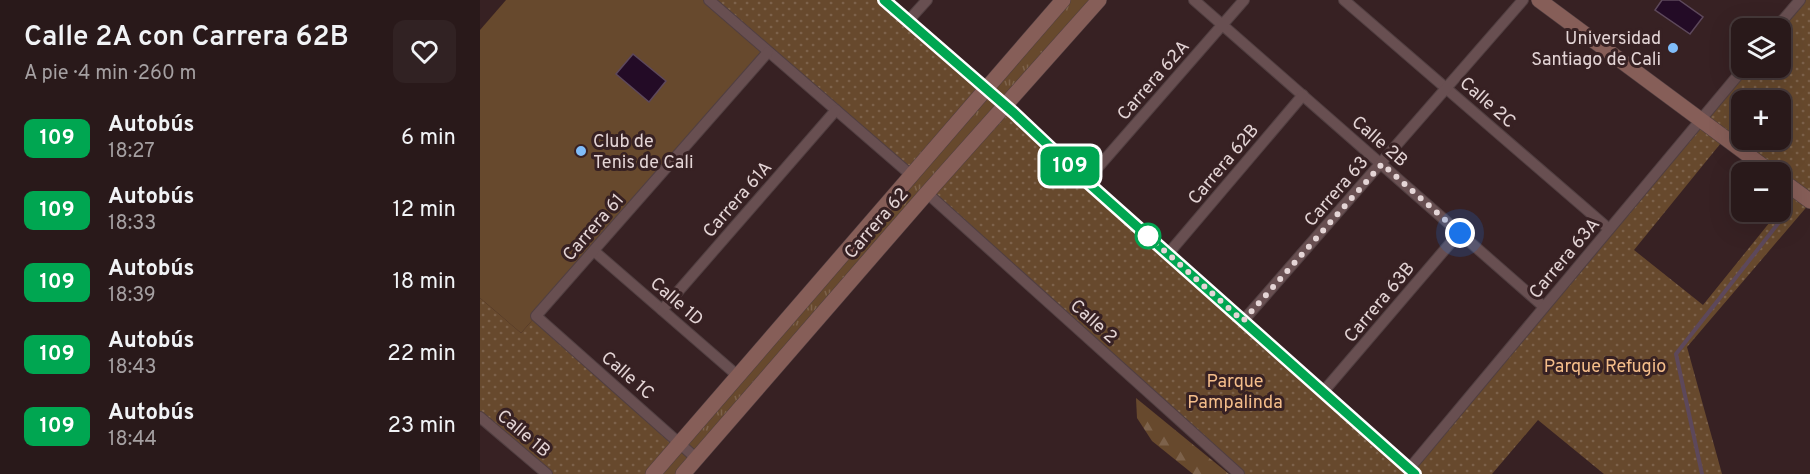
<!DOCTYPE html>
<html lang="es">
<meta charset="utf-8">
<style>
body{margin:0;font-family:Overpass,sans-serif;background:#312223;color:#f1f3f6;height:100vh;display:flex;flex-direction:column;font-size:22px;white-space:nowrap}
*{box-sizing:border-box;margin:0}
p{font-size:20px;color:#a5a0a2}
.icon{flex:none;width:33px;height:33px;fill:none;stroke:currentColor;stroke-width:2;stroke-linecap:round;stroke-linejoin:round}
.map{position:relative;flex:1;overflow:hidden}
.drawer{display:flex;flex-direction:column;background:#29191a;width:480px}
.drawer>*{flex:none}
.badge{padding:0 12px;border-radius:9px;font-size:21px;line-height:39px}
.buttons{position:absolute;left:1251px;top:18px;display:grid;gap:12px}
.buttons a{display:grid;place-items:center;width:60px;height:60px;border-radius:12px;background:#29191a;box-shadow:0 6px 24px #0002,0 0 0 2px #453839;font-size:30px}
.you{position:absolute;width:30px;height:30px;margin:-15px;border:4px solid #fff;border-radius:50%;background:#1a73e8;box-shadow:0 0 0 9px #1a73e833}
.map>.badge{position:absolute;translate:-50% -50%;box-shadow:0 0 0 3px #fff}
.round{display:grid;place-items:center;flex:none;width:63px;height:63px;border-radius:12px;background:#312223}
.summary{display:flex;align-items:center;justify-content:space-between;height:102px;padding:0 24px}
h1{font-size:28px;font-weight:600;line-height:45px}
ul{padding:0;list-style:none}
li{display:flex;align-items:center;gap:18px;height:72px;padding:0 24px}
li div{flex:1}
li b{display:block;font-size:22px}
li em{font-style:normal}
li .badge{min-width:66px;font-weight:700;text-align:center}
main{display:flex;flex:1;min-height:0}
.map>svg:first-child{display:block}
.grass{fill:url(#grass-tufts)}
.forest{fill:url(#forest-firs)}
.park{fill:url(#park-dots);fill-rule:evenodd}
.pitch{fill:#67492d}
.water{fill:#230b26;stroke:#5d485b;stroke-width:1.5}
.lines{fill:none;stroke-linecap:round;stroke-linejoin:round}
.stream{stroke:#5d485b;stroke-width:4}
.street-casing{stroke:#513f41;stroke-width:12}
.secondary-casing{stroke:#513f41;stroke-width:16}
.street{stroke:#684f51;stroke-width:10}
.secondary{stroke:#865e58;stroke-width:15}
.line-casing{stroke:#fff;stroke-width:14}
.line{stroke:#00a651;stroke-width:9}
.walk{stroke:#e4d5d6;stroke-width:6;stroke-dasharray:0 10.8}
.poi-dot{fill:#80bdfa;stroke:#372123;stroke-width:2}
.stop-dot{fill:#fff;stroke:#00a651;stroke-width:3}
.labels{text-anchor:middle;stroke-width:6;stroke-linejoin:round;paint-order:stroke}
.poi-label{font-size:18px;fill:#e4d5d6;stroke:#372123;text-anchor:end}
.street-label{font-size:18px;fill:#e4d5d6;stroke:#372123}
.park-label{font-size:18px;fill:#f4bd8a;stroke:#372123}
</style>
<main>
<section class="drawer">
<div class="summary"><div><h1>Calle 2A con Carrera 62B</h1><p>A pie · 4 min · 260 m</p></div><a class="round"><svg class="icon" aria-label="heart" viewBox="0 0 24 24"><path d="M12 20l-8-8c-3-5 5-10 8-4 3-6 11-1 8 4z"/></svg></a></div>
<ul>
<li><span class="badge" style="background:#00a651;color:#fff">109</span><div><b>Autobús</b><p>18:27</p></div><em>6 min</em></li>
<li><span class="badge" style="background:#00a651;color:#fff">109</span><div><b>Autobús</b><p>18:33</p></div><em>12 min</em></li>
<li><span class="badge" style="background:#00a651;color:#fff">109</span><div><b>Autobús</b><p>18:39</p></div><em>18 min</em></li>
<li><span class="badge" style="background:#00a651;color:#fff">109</span><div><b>Autobús</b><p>18:43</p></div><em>22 min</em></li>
<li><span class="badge" style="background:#00a651;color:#fff">109</span><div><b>Autobús</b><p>18:44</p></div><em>23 min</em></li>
</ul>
</section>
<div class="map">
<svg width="1330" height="474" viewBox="0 0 1330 474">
<defs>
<pattern id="grass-tufts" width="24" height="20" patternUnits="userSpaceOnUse" patternTransform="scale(1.5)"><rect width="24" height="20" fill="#67492d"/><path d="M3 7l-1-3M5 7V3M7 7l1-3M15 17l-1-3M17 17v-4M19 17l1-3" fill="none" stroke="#7d624b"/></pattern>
<pattern id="forest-firs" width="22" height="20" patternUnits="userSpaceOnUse" patternTransform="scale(1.5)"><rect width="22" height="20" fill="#67492d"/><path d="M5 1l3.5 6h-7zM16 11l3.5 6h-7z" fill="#7d624b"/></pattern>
<pattern id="park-dots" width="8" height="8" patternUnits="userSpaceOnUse" patternTransform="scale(1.5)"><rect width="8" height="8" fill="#67492d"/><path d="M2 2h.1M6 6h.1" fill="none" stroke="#7d624b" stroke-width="1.8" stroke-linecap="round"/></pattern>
</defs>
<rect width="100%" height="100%" fill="#372123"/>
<polygon class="grass" points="583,0 619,0 203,474 173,474"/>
<polygon class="forest" points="656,398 749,474 713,474 672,441 657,418"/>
<g class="park">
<polygon points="229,0 404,0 506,89 431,175"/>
<path d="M 1320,0 L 1330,0 L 1330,203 L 1207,347 L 1242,474 L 1124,474 L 1058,420 L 1012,474 L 759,474 L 447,193 L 526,105 L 929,468 L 1264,68 L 1300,68 L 1300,28 ZM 1262,100 L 1300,100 L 1300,140 L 1262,140 ZM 1245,138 L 1315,191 L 1301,209 L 1300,212 L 1298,212 L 1223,305 L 1154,250 Z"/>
<polygon points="0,298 41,333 56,316 200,443 173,474 67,474 0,417"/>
</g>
<polygon class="pitch" points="26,0 229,0 288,52 41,333 0,298 0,30"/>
<g class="water">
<polygon points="1182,0 1199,0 1223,17 1210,34 1175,10"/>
<polygon points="153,54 186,81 169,102 136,74"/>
</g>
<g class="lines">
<polyline class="stream" points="1222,474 1196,354 1311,207"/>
<g class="street-casing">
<g id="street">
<polyline points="229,0 431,175"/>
<polyline points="404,0 534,113 606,181 935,474"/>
<polyline points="714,0 1064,307"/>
<polyline points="864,0 1129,229"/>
<polyline points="428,21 447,0"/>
<polyline points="1296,28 1320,0"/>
<polyline points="606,181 764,0"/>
<polyline points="447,193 759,474"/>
<polyline points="114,251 258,376"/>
<polyline points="688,254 823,95"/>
<polyline points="182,310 356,110"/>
<polyline points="763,321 1043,0"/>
<polyline points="843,392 979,233"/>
<polyline points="0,417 67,474"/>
<polyline points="217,459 56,316 288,52"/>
<polyline points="929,469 1264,68"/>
</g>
</g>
<g class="secondary-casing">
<g id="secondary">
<polyline points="1059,0 1291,172"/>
<polyline points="1300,179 1330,201"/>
<polyline points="173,474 583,0"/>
<polyline points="203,474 447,193 619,0"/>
</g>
</g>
<use href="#street" class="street"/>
<use href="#secondary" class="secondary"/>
</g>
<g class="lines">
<g class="line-casing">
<polyline id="line" points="404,0 534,113 606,181 935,474"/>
</g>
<use href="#line" class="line"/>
<polyline class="walk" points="668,236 763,321 902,164 980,233"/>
</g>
<g class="poi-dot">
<circle cx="1193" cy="48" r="6"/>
<circle cx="101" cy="151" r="6"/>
</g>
<circle class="stop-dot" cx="668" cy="236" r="12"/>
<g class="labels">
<g class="poi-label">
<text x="1181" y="44">Universidad<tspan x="1181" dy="21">Santiago de Cali</tspan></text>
<text x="113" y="147" text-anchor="start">Club de<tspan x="113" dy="21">Tenis de Cali</tspan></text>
</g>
<g class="street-label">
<text transform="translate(673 80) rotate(-49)" y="6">Carrera 62A</text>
<text transform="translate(1008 102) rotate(41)" y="6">Calle 2C</text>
<text transform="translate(900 141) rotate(41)" y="6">Calle 2B</text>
<text transform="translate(743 164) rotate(-50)" y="6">Carrera 62B</text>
<text transform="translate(856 191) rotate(-49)" y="6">Carrera 63</text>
<text transform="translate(257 199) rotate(-49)" y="6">Carrera 61A</text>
<text transform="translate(396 223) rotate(-49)" y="6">Carrera 62</text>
<text transform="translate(113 227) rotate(-49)" y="6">Carrera 61</text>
<text transform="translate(1084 258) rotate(-50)" y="6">Carrera 63A</text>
<text transform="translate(197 301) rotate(41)" y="6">Calle 1D</text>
<text transform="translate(899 302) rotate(-50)" y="6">Carrera 63B</text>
<text transform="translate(614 321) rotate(42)" y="6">Calle 2</text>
<text transform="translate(148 375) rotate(41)" y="6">Calle 1C</text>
<text transform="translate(44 433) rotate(40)" y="6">Calle 1B</text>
</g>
<g class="park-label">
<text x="1125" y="372">Parque Refugio</text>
<text x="755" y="387">Parque<tspan x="755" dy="21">Pampalinda</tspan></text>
</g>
</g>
</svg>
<div class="buttons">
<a><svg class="icon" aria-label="layers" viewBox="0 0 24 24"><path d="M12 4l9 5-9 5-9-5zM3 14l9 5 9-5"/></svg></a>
<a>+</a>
<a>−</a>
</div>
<div class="you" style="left:980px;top:233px"></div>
<b class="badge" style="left:590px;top:166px;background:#00a651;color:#fff">109</b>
</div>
</main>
